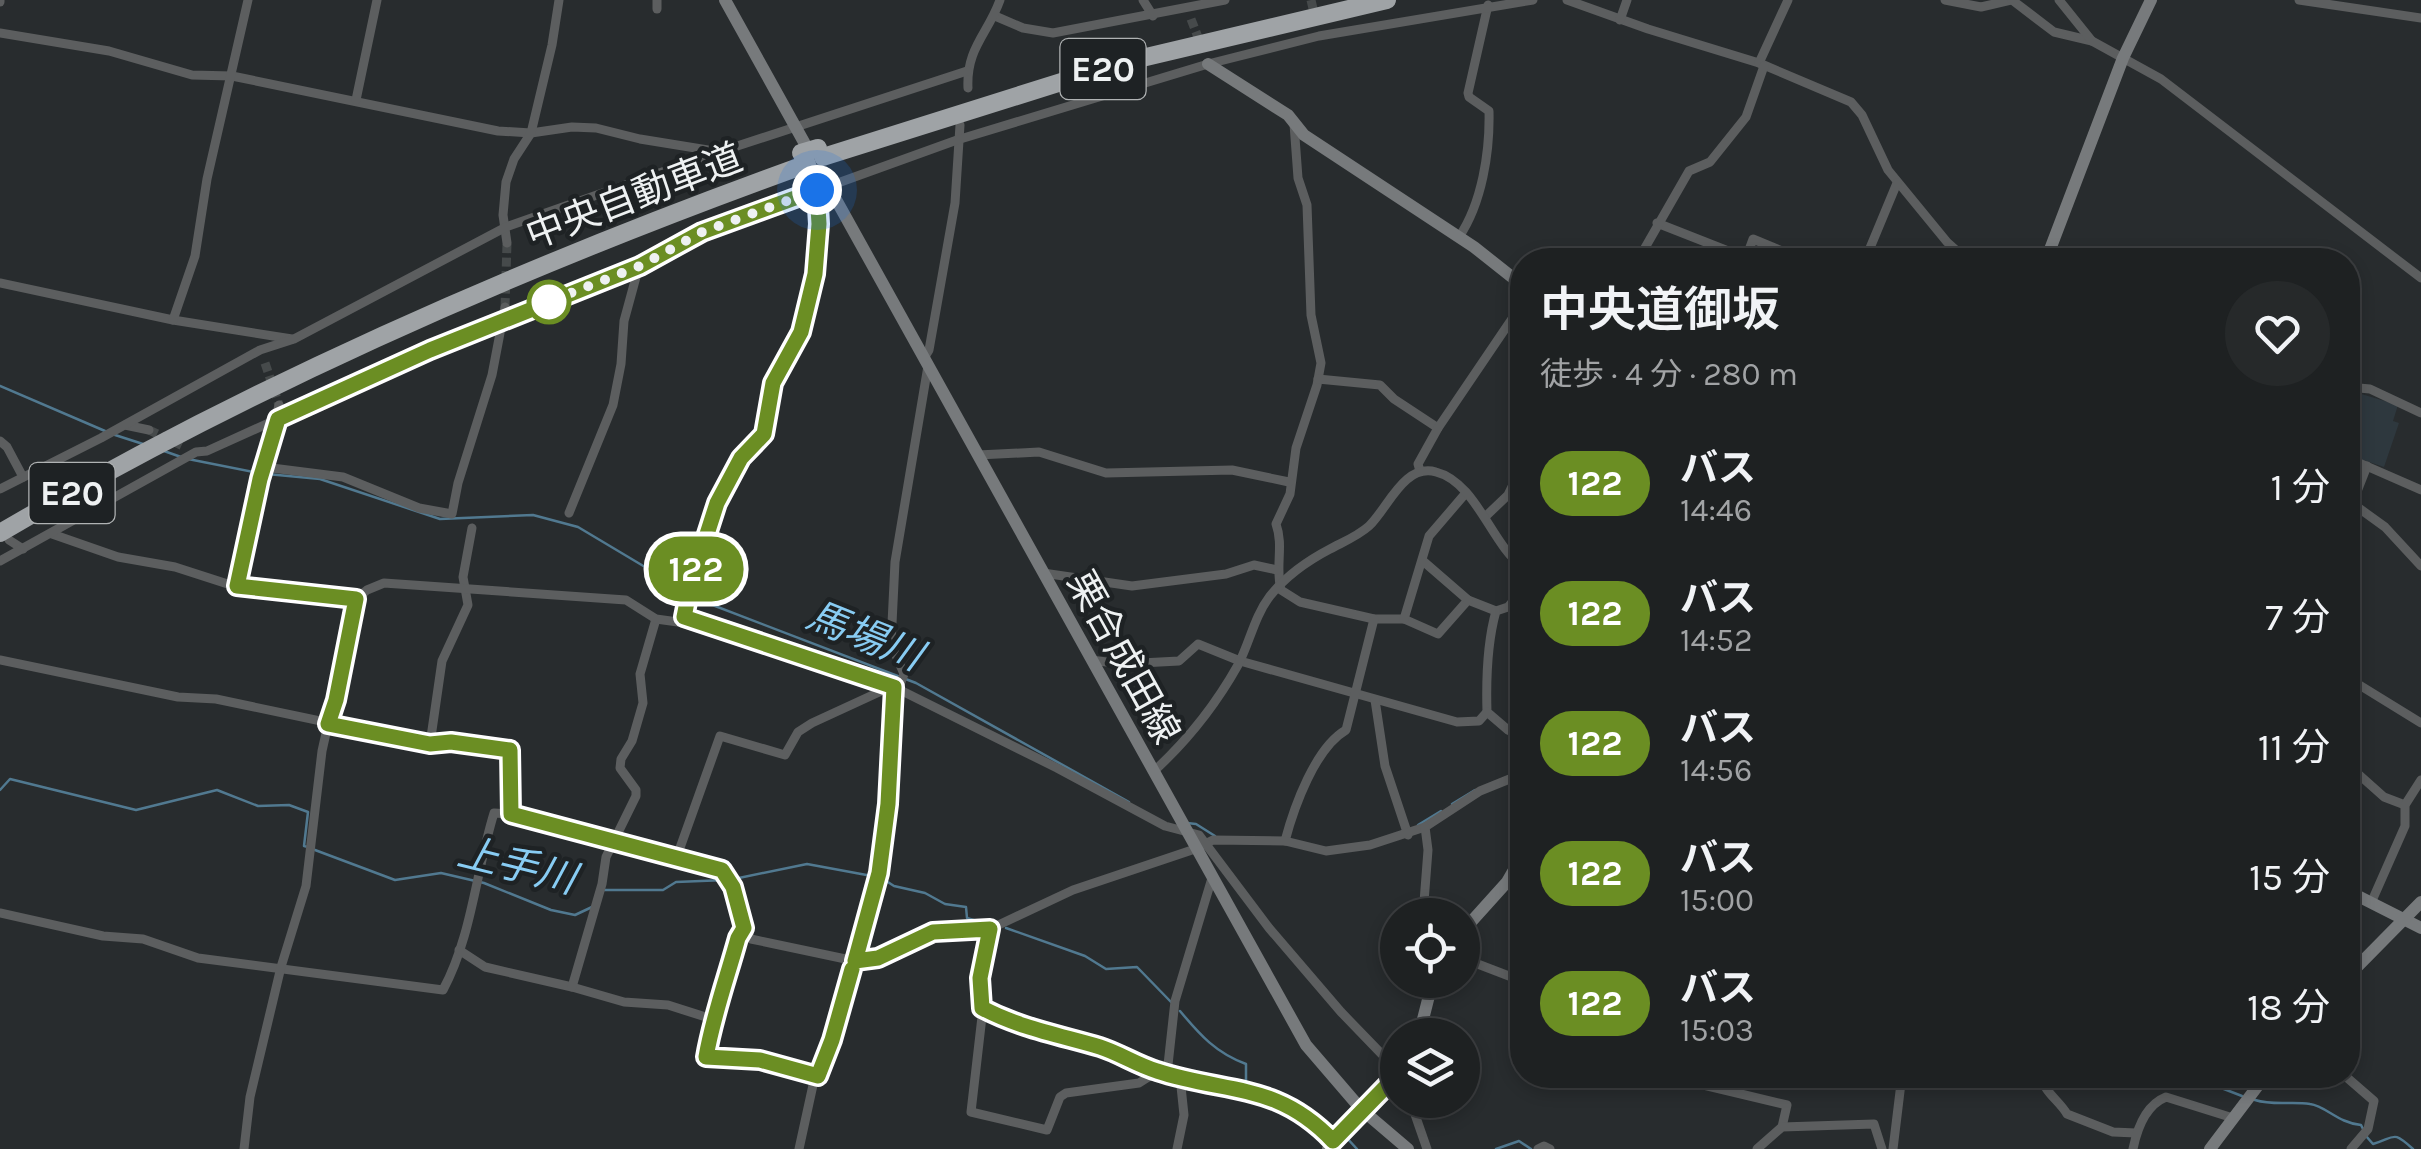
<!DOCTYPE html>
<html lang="ja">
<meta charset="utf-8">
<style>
body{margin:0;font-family:Karla,"Noto Sans JP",sans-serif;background:#26292a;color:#f1f3f6;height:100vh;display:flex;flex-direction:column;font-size:38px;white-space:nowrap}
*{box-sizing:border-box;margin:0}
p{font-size:32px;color:#a1a3a5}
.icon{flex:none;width:55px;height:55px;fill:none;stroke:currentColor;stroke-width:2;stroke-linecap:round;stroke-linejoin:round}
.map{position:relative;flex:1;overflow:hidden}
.drawer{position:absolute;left:1510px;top:248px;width:850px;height:840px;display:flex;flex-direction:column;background:#1e2122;border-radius:40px;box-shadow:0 5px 15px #0003,0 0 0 2px #3c3e40}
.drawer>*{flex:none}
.badge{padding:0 20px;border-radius:32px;font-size:35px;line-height:65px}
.buttons{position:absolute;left:1380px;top:898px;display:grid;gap:20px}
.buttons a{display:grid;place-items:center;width:100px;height:100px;border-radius:50%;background:#1e2122;box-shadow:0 5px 15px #0003,0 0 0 2px #3c3e40;font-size:50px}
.you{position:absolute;width:50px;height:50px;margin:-25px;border:8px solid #fff;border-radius:50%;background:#1a73e8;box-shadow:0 0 0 15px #1a73e833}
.map>.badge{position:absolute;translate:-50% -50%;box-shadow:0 0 0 5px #fff}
.round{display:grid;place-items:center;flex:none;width:105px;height:105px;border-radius:52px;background:#26292a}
.summary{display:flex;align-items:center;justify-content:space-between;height:170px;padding:0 30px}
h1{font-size:48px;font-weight:600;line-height:75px}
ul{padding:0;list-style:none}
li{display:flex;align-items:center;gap:30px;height:130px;padding:0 30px}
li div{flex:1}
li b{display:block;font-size:38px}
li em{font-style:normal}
li .badge{min-width:110px;font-weight:700;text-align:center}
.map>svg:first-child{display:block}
.built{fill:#2e383e}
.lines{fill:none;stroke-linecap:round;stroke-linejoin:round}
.stream{stroke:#517990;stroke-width:2.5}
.street-tunnel{stroke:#464a4b;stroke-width:9;stroke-dasharray:9 4.5;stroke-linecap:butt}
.street{stroke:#5c5e5f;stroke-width:9}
.secondary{stroke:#777a7c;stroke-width:12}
.highway{stroke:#9fa3a6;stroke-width:18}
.highway-bridge{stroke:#9fa3a6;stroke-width:18}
.line-casing{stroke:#fff;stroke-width:22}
.line{stroke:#6b8e23;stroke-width:15}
.walk{stroke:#eef1f2;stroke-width:10;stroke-dasharray:0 18}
.stop-dot{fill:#fff;stroke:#6b8e23;stroke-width:5}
.labels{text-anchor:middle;stroke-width:9;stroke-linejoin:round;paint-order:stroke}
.shield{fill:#1e2224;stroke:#b0b3b4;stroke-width:2.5}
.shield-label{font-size:35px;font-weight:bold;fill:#eef1f2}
.street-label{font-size:38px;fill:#eef1f2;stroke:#1e2224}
.water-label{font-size:40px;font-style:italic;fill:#88ccf3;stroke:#1e2224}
</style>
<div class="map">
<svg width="2421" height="1149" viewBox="0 0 2421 1149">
<rect width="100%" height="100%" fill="#282c2e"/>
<polygon class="built" points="2358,393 2398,405 2393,421 2399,423 2384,467 2348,455 2348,429"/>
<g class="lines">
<g class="stream">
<polyline points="0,386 105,431"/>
<polyline points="112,434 143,444"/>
<polyline points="164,451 181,457"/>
<polyline points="188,459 259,473"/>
<polyline points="267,474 320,479 440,519 533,515 578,527 702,601 916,683 1129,802"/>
<polyline points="0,790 10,779 136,810 217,790 258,806 289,805 308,812 304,846 308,847"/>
<polyline points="1452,804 1475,790"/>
<polyline points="1187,823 1196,824 1215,836"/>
<polyline points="1418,825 1441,811"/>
<polyline points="315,850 395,880 441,873 484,883 551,910 575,915 592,907"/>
<polyline points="880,877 894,886 925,893 945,904 966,907 967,918 986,924"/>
<polyline points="734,879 807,864 872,876"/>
<polyline points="602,890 663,890 676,882 726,880"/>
<polyline points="1006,928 1085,956 1106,969 1137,967 1171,1002"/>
<path d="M 1180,1011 C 1200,1035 1216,1053 1246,1064 L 1246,1082 L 1281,1098"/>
<polyline points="2204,1075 2211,1084 2242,1096"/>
<path d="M 2255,1100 C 2274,1106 2291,1101 2310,1104 C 2326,1106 2338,1123 2361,1125 L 2363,1129"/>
<polyline points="1302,1109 1333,1132"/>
<path d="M 2366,1136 L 2373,1144 C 2396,1137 2392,1130 2413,1149"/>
<polyline points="1346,1137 1357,1149"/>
<polyline points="1496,1149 1519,1141 1531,1149"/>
</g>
<g class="street-tunnel">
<polyline points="1311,0 1317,26"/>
<polyline points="1191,19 1201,45"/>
<polyline points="505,307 507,243"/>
<polyline points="265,363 279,405"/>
<polyline points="149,430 183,446"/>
</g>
<g class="street">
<polyline points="1143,0 1153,16"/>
<polyline points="1567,0 1648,29 1759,63 1851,102 1862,115 1888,170 1947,242 1967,260"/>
<polyline points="1945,0 1981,7 2011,0"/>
<polyline points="2012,0 2054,32 2092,41"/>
<polyline points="2059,0 2092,41 2161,79 2421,278"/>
<polyline points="2299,0 2421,18"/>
<polyline points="0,2 0,0"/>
<polyline points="657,9 657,0"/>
<polyline points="995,16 1023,28 1053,33 1225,0"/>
<polyline points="1620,20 1627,0"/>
<polyline points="0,33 109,51 192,75 232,76 498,131 531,133 572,127 596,128 640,139 714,151"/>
<polyline points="1759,63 1788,0"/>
<path d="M 968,88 C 966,48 988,34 1000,0"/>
<polyline points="356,100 377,0"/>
<path d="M 1294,124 L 1298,178 L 1307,205 L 1311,315 L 1321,363 L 1317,385 L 1296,448 L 1290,494 L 1276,524 C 1284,546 1275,567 1281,590 L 1300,602 L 1374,619 L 1404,619 L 1438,634 L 1468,600 L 1496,611"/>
<polyline points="1657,223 1746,258 1753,239 1804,260"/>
<path d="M 1459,237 C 1482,203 1490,152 1489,111 L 1469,97 L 1468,93 L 1488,5"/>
<polyline points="507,243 503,215 506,182 514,159 531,133 552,45 559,0"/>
<polyline points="1638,260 1689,171 1710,162 1746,117 1764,66"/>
<polyline points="1865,260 1897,183"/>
<polyline points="0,283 173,320 292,339"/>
<polyline points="173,320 195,256 207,179 248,0"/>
<polyline points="924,358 929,350 955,203 960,125"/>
<polyline points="1318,379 1380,385 1394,399 1438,428"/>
<polyline points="2348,387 2370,389 2421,413"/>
<polyline points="125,425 149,430"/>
<polyline points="0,441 7,447 23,477"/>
<polyline points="978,455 1039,452 1106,473 1232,470 1289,482"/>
<polyline points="2348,458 2421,490"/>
<polyline points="2367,466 2354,499 2356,506 2385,527 2421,566"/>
<polyline points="264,467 343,477 419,508 452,514 458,483 492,375 505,307"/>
<polyline points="1420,471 1418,464 1438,428 1522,304"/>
<polyline points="0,489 101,438 260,350 294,339 506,227 719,152 967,71"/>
<polyline points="569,513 613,405 621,364 624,321 639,266"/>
<polyline points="1486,516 1508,495 1522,466"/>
<polyline points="52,534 118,557 175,567 237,587 356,599"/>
<polyline points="9,540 23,549"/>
<polyline points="0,561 196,452 207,451 430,350 639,266 702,232 957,140 1208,64 1319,36 1533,0"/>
<polyline points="1423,561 1468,600"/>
<polyline points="1043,573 1132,586 1226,574 1254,565 1277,570"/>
<polyline points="237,587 279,405"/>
<path d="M 1522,590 L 1508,607 L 1496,611 C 1487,643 1486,679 1487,712 L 1508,730 L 1522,736"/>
<polyline points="684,617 690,587 717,503 741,458 764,434 773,383 801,332 815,274 819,224 817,190"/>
<polyline points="1404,619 1429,536 1465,494"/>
<polyline points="0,660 178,697 216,699 430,744 451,743 510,749 511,814"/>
<polyline points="1091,660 1122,664 1179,661 1198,644 1240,661 1457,722 1479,721 1487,712"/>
<polyline points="2348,678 2421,723"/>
<polyline points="1375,700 1385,766 1408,835"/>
<polyline points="430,744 442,661 468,605 463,577 472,528"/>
<polyline points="2348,765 2384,797 2405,805"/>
<path d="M 1153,772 C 1187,741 1215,706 1238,665 C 1250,642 1254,617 1270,596 C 1285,577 1309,560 1330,549 C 1343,542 1358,536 1369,526 C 1388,508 1404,463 1436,472 C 1476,482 1492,545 1522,566"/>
<path d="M 1285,841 C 1294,807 1315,748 1346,730 L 1374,619"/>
<polyline points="676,859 720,736 785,755 798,732 812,723 901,682 904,674 891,644 895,562 928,366"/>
<polyline points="2371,903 2405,826 2405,805 2421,780"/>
<path d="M 0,913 L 103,936 L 143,939 L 198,958 L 443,990 C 472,936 476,871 494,813 L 511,814 L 722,871 C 741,888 737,918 751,939 L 855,961 L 878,958 L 933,932 L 990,929 L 1073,890 L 1195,849 L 1213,840 L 1285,841 L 1326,851 L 1370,845 L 1425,827 L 1480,791 L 1522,774"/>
<polyline points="1423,915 1428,850 1425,827"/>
<path d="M 990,929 L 980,978 L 983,1008 C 1020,1028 1059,1035 1100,1047 C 1127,1056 1152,1070 1179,1077 C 1244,1093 1283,1089 1333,1141"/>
<path d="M 459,950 L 485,967 L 572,987 L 624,1002 L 668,1005 L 712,1019 C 729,991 726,955 744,929"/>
<polyline points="1462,958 1522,981"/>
<polyline points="572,987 602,884 606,857 636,796 636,790 620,768 621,759 632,741 643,703 640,674 656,619"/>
<polyline points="983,1008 971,1112 1047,1130 1060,1097 1066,1093 1139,1083 1158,1071"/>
<polyline points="712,1019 705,1057 760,1060 818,1076"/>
<polyline points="1167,1074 1175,1001 1212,878"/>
<polyline points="1691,1075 1695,1083 1787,1105 1782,1127"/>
<path d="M 2042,1075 C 2042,1091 2059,1100 2067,1114 L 2113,1132 L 2136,1133"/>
<polyline points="2344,1075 2374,1101 2368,1129 2351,1149"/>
<polyline points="1410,1100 1427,1149"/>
<polyline points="244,1149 250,1097 281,967 306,886 322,751 356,599 367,590 384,583 626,600 656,619 678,622 684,617 894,687 1057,768 1165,826 1199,835 1269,928 1341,1012 1398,1071"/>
<polyline points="799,1149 813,1085 832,1039 879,873 888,804 894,687"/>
<polyline points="1177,1149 1184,1115 1180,1077"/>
<polyline points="1538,1149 1544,1146 1550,1149"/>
<polyline points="1757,1149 1782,1127 1874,1124 1882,1149"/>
<polyline points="1893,1149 1902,1075"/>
<path d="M 2133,1149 C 2137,1129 2146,1105 2166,1097 L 2233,1118"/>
</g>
<g class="secondary">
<polyline points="725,0 805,144"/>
<polyline points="1208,64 1288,115 1304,135 1474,247 1522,285"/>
<polyline points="819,169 1306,1045 1361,1109 1408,1149"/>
<polyline points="2046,260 2123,58 2151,0"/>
<polyline points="2348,891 2421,928"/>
<polyline points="1462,932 1507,882 1522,856"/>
<polyline points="2348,976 2421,902"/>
<polyline points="1419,1035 1433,980"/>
<polyline points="1328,1149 1361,1109 1398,1074"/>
<polyline points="2210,1149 2266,1075"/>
</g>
<g class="highway">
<polyline points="823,157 1125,62 1387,0"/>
<path d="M 0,533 C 255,383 529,264 807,164"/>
</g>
<polyline class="highway-bridge" points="801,153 818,148"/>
</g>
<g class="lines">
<g class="line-casing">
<path id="line" d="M 852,969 L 832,1040 L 818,1076 L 760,1060 L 706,1057 C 713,1016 727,978 738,938 L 744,928 L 733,887 L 722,870 L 511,814 L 510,750 L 451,742 L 430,744 L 328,724 L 336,700 L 356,599 L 237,586 L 260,479 L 278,419 L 430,350 L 640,266 L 702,232 L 817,190 L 819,224 L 815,274 L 801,332 L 773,383 L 764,434 L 741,458 L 717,503 L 690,587 L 684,617 L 894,687 L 888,804 L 879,873 L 855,961 L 878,958 L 933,932 L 990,929 L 980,978 L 982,1008 C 1020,1028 1059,1035 1100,1047 C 1119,1053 1137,1065 1157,1071 C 1227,1094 1277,1082 1333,1141 L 1398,1074"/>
</g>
<use href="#line" class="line"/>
<polyline class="walk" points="549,302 535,307 640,266 702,232 817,190"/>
</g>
<circle class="stop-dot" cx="549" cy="302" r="20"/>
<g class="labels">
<g class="shield">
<rect x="1060.5" y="39" width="85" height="60" rx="8"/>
<rect x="29.5" y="463" width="85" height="60" rx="8"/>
</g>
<g class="shield-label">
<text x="1103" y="81">E20</text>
<text x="72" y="505">E20</text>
</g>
<g class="street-label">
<text transform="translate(634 196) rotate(-21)" y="13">中央自動車道</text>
<text transform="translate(1124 657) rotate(61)" y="13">栗合成田線</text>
</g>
<g class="water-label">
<text transform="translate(865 635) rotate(22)" y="14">馬場川</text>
<text transform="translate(517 865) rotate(14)" y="14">上手川</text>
</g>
</g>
</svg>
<div class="buttons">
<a><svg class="icon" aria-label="locate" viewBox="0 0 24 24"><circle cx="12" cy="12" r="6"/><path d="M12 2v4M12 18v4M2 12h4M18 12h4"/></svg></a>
<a><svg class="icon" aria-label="layers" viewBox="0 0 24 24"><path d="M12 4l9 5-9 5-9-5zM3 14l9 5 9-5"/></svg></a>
</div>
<div class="you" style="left:817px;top:190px"></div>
<b class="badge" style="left:696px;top:569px;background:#6b8e23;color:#fff">122</b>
<section class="drawer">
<div class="summary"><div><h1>中央道御坂</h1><p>徒歩 · 4 分 · 280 m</p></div><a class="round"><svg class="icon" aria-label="heart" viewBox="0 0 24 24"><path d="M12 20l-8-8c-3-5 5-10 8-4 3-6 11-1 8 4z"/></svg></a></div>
<ul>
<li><span class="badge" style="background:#6b8e23;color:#fff">122</span><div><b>バス</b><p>14:46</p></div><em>1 分</em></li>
<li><span class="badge" style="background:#6b8e23;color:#fff">122</span><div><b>バス</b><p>14:52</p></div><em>7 分</em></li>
<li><span class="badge" style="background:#6b8e23;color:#fff">122</span><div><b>バス</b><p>14:56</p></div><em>11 分</em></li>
<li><span class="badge" style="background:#6b8e23;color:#fff">122</span><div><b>バス</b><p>15:00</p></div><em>15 分</em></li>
<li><span class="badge" style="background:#6b8e23;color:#fff">122</span><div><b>バス</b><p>15:03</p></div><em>18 分</em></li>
</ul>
</section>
</div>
